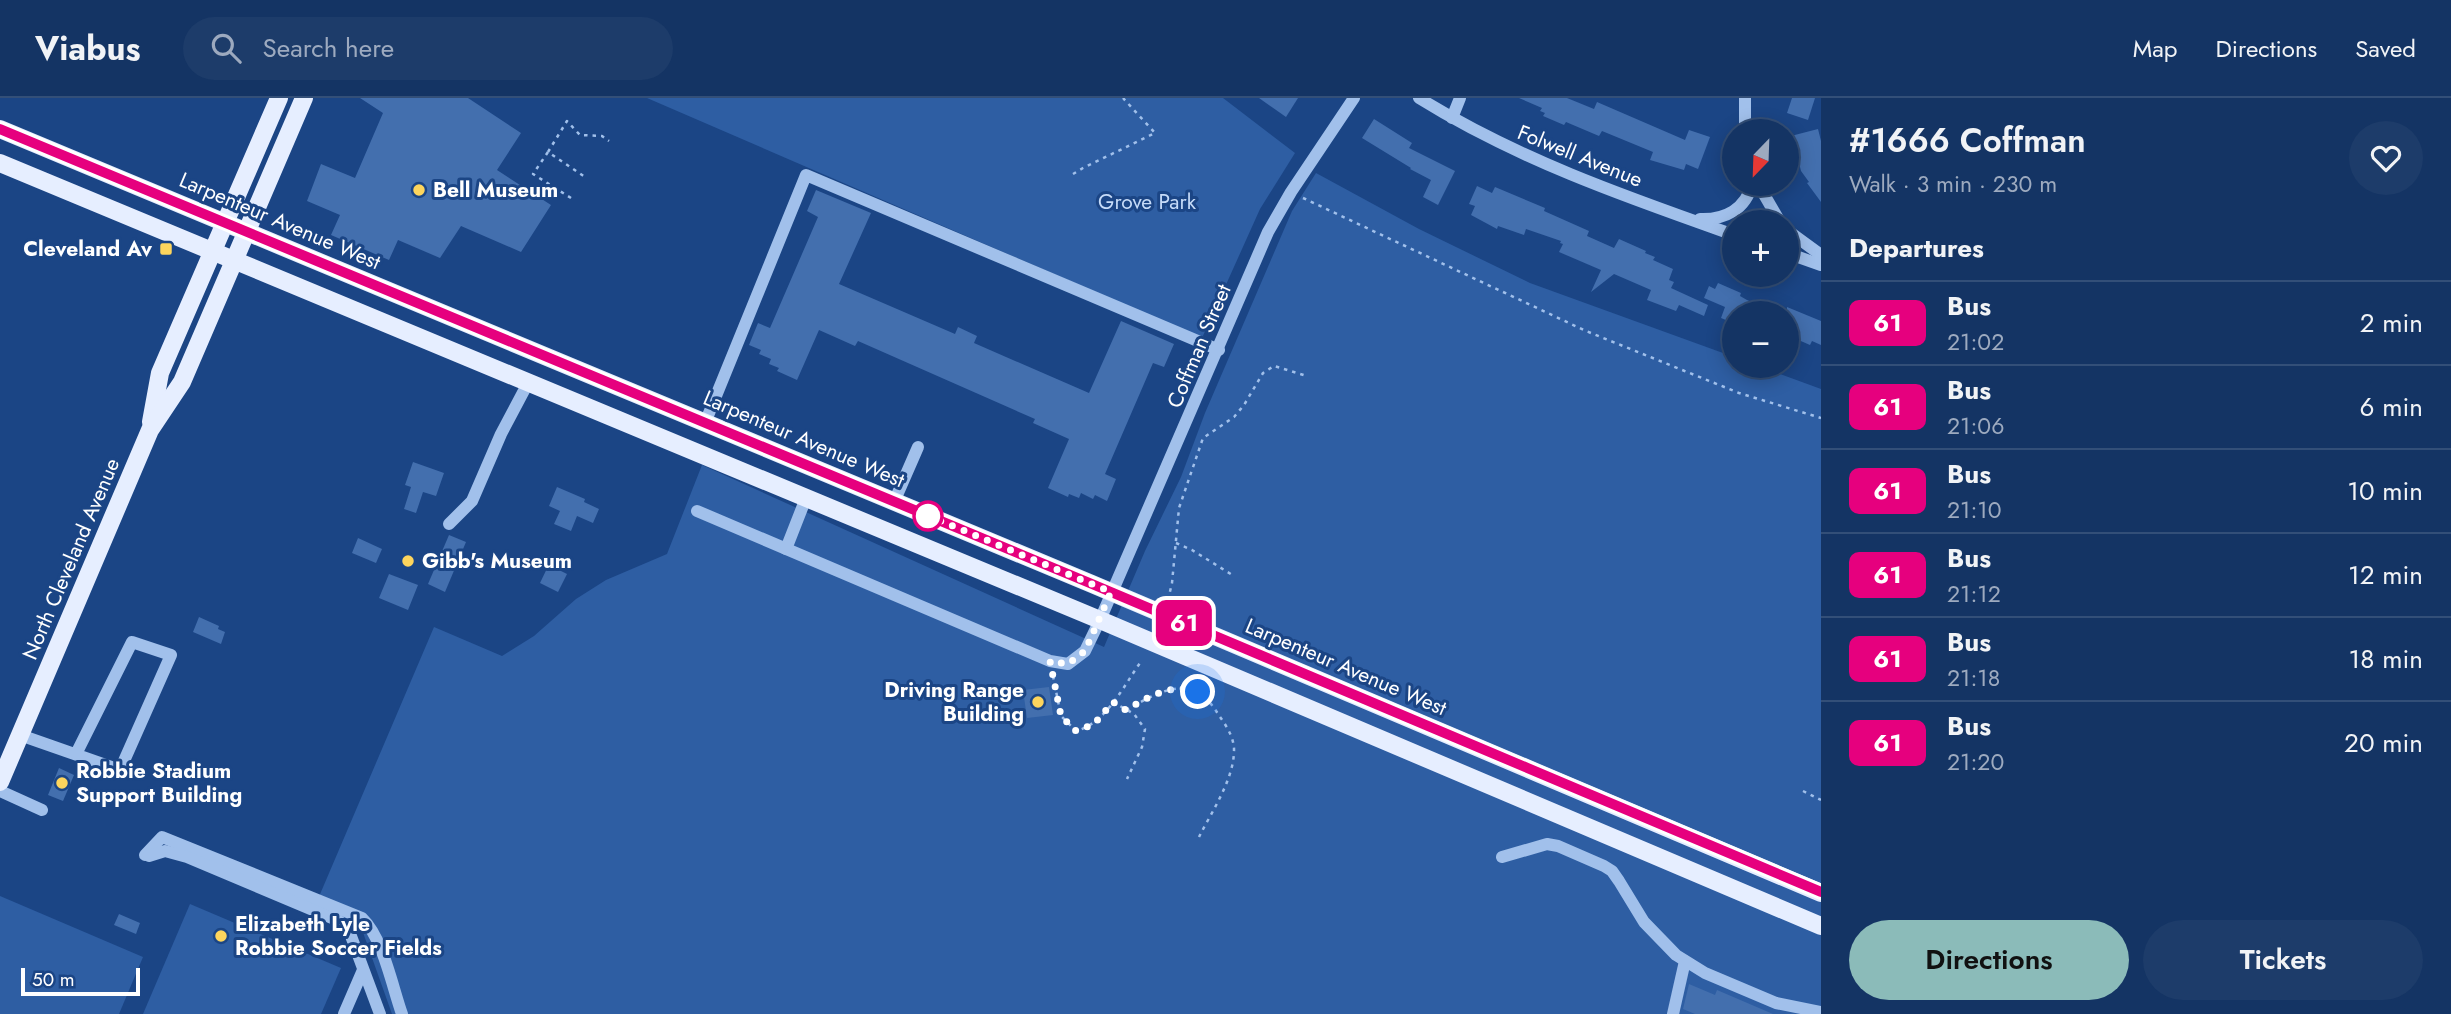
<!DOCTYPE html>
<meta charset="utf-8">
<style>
body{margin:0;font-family:Jost,sans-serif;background:#1d3c6a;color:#f1f3f6;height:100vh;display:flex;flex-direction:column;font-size:26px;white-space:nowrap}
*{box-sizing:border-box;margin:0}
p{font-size:23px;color:#9daabf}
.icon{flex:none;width:38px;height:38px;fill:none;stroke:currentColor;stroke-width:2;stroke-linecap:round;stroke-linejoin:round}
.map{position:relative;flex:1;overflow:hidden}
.details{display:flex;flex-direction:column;background:#143464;width:630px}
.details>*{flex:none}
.badge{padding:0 14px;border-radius:10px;font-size:24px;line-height:46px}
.needle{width:46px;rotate:203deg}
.fabs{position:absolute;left:1722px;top:21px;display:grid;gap:14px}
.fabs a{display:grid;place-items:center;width:77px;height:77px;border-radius:50%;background:#143464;box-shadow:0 4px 18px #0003,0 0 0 2px #334f78;font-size:35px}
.scale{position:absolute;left:21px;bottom:18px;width:119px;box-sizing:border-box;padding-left:7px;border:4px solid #fff;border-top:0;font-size:19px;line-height:24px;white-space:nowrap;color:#fff;-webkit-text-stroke:5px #1b4585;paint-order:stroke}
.you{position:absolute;width:35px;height:35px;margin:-18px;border:5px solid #fff;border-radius:50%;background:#1a73e8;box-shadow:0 0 0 10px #1a73e833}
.map>.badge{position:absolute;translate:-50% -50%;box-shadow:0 0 0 4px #fff}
h2{padding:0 28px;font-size:26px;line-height:63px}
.round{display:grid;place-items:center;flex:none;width:74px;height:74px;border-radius:37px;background:#1d3c6a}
.headline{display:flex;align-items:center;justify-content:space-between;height:119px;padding:0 28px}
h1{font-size:33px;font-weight:600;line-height:52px}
.action{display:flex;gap:14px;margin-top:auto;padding:14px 28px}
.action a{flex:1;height:80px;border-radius:42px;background:#8bbbb9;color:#111;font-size:28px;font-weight:600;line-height:80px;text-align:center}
.action a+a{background:#1d3c6a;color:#f1f3f6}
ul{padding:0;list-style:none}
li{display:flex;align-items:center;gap:21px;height:84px;padding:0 28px;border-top:2px solid #334f78}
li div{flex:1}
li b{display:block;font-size:26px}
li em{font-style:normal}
li .badge{min-width:77px;font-weight:700;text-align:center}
header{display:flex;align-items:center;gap:42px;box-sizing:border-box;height:98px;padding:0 35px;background:#143464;border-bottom:2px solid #334f78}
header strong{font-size:33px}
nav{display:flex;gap:38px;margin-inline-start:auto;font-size:24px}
.search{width:490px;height:63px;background:#1d3c6a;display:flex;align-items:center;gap:18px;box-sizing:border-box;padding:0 24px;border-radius:38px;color:#9daabf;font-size:26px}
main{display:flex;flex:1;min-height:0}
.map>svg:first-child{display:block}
.green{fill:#2e5ea3}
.building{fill:#436fae}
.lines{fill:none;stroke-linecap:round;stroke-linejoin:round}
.path{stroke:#a1c0eb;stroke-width:2.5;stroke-dasharray:3.5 5;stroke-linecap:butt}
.minor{stroke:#a1c0eb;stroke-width:12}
.major{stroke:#e6eeff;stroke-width:18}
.line-casing{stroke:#fff;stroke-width:16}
.line{stroke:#e6007e;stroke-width:10}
.walk{stroke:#fff;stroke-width:7;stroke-dasharray:0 12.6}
.poi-dot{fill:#fdd55d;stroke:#1b4585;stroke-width:2.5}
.stop-dot{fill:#fff;stroke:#e6007e;stroke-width:3.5}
.labels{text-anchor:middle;stroke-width:6;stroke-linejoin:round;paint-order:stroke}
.street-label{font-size:21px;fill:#fff;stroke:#1b4585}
.poi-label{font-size:21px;font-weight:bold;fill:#fff;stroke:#1b4585;text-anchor:start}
.park-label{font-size:21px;fill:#c6dbf8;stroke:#1b4585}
</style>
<header>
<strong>Viabus</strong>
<div class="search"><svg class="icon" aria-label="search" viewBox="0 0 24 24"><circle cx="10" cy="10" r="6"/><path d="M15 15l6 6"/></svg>Search here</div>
<nav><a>Map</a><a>Directions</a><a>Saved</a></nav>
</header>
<main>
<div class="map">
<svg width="1821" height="916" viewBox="0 0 1821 916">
<rect width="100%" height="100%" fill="#1b4585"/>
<g class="green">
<polygon points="647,0 1223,0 1295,55 1260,111 1202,240"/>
<polygon points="1316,75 1419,131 1530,185 1734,259 1734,268 1758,268 1821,291 1821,916 392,916 360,826 315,808 434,529 502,558 534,538 576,501 606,482 667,456 702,367 1104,549 1145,453 1181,379 1205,315 1292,113"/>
<polygon points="0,798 143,859 119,916 0,916"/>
<polygon points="190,806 341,870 321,916 143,916"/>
</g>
<g class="building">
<polygon points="360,0 468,0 521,35 497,72 551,107 521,154 461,128 440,160 398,142 389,162 331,137 340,117 307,103 321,66 355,80 383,15"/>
<polygon points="1259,0 1298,0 1286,19"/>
<polygon points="1519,0 1567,0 1594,11 1597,4 1685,42 1689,32 1710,39 1698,71 1686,66 1684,72 1650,62 1653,54 1602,33 1599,38 1566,24 1564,27 1543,18 1545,15 1540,13 1542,10"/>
<polygon points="1792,0 1815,0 1808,22 1787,15"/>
<polygon points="1374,21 1412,45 1409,50 1455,73 1438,107 1423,99 1431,82 1410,71 1411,70 1362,40"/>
<polygon points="1818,31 1821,43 1821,104 1807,85 1809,84 1801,73 1796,53 1789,55 1787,47 1787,39"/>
<polygon points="1477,88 1492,95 1495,89 1545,110 1544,113 1589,133 1587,138 1614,150 1619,141 1646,153 1645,155 1655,159 1653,162 1673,171 1669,182 1674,184 1671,190 1708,207 1704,218 1679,207 1676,213 1647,202 1651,192 1614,176 1591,194 1601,172 1559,154 1563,146 1560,145 1561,143 1526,131 1524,137 1498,128 1497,131 1471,117 1475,108 1469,106"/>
<polygon points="816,92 871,115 839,186 955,236 958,229 977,238 974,245 1089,295 1121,223 1174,246 1164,269 1153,265 1105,376 1116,381 1107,403 1095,397 1093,401 1081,395 1079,400 1069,396 1068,399 1048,390 1069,341 1033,325 1035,321 858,243 855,248 819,232 797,282 777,273 779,270 769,266 771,261 759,256 761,252 749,247 758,225 770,230 818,119 807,113"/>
<polygon points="1718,185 1741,195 1740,198 1747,202 1778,215 1734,215 1733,225 1721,220 1725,209 1704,200 1709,188 1715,191"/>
<polygon points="1787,209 1821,223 1821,247 1812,243 1810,247 1787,237"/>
<polygon points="413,364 444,375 436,398 423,394 416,415 404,411 411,389 405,387"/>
<polygon points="557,389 585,401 584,404 599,411 593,425 577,418 571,433 554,426 560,413 549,408"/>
<polygon points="449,437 466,444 445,494 428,486"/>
<polygon points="358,440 382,451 376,465 352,455"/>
<polygon points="552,460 563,465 559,472 567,476 558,494 540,485"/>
<polygon points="389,476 418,487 408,512 379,500"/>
<polygon points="199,519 219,528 218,531 225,534 221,546 193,534"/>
<polygon points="1049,589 1053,617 1027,620 1023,592"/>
<polygon points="59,670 74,677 63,703 48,697"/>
<polygon points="119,816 140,825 136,836 114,827"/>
<polygon points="1689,886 1715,897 1717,892 1773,916 1695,916 1683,911"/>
</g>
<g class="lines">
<g class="path">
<polyline points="548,54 567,23 580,37 602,38 609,43"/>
<polyline points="1073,76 1083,70 1155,35 1123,0"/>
<polyline points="571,100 533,76 548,54 585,79"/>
<polyline points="1303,100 1586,233 1739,295 1821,320"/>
<polyline points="1176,445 1192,452 1234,478"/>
<polyline points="1168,502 1172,485 1179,410 1203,340 1234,319 1244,307 1263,275 1274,268 1307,278"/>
<path d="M 1053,578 L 1061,618 L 1076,633 C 1106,625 1123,589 1140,565"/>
<polyline points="1113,604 1134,616 1145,631 1142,649 1127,681"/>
<path d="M 1126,612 C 1161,593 1192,573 1218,616 C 1225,626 1233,637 1234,650 C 1235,680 1212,713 1199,739"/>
<polyline points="1803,693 1821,702"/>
</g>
<g class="minor">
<path d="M 1419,0 C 1517,61 1626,99 1734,137"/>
<polyline points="1452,20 1460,0"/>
<polyline points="1745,33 1745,0"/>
<polyline points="1758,86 1780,124"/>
<path d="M 1700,121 C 1725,122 1746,111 1752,86"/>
<polyline points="1787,132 1821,157"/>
<polyline points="1787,155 1821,167"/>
<polyline points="705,325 806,77 1219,252"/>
<polyline points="894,404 918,349"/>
<polyline points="697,413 1050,563 1068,566 1085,553 1100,522 1268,134 1291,94 1354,0"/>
<polyline points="449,426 472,403 501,336 528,285"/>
<polyline points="786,451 806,400"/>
<polyline points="20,637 120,672 171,557 132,544 76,656"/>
<polyline points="0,693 42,712"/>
<path d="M 145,757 L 162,739 L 362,820 C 383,840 392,888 402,916"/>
<polyline points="149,758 165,753 187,759 339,823 351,838 380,916"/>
<polyline points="1502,759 1547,746 1558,748 1604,768 1612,773 1619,783 1644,824 1676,857 1705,875 1776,905 1821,914"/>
<polyline points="344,916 363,872"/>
<polyline points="1673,916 1685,863"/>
</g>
<g class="major">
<polyline points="0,31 1092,486 1821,795"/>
<polyline points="0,65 1100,522 1821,828"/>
<polyline points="151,324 160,275 279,0"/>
<polyline points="0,684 150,332 182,284 304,0"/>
</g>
</g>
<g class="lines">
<g class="line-casing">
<polyline id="line" points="0,31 1092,486 1821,794"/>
</g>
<use href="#line" class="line"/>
<path class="walk" d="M 928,418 L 917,413 L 1111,494 L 1085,553 L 1068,566 L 1050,563 L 1061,618 L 1076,633 L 1094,626 L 1113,604 L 1126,612 C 1149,599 1172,584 1198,594"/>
</g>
<g class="poi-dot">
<circle cx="419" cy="92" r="7"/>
<rect x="159" y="144" width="14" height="14" rx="3.5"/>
<circle cx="408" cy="463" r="7"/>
<circle cx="1038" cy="604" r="7"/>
<circle cx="62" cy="685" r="7"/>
<circle cx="221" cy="838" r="7"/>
</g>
<circle class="stop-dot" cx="928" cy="418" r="14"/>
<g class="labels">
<g class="street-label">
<text transform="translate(1580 58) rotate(22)" y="7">Folwell Avenue</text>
<text transform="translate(280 123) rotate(23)" y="7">Larpenteur Avenue West</text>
<text transform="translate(1199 248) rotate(-67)" y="7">Coffman Street</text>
<text transform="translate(804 341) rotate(23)" y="7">Larpenteur Avenue West</text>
<text transform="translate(71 461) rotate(-67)" y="7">North Cleveland Avenue</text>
<text transform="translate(1346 569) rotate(23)" y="7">Larpenteur Avenue West</text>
</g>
<g class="poi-label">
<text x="433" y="99">Bell Museum</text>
<text x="152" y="158" text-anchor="end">Cleveland Av</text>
<text x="422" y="470">Gibb's Museum</text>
<text x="1024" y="599" text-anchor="end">Driving Range<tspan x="1024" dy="24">Building</tspan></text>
<text x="76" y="680">Robbie Stadium<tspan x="76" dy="24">Support Building</tspan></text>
<text x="235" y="833">Elizabeth Lyle<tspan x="235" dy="24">Robbie Soccer Fields</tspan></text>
</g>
<g class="park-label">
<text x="1147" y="111">Grove Park</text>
</g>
</g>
</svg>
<div class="fabs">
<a><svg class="needle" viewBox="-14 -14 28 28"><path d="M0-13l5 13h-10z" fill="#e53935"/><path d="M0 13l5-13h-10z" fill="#9daabf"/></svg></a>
<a>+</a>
<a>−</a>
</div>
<div class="scale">50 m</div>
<div class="you" style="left:1198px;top:594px"></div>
<b class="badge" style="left:1184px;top:525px;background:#e6007e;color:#fff">61</b>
</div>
<section class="details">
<div class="headline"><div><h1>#1666 Coffman</h1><p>Walk · 3 min · 230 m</p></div><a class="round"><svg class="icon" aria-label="heart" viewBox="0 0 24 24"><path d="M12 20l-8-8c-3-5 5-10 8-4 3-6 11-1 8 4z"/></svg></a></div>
<h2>Departures</h2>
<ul>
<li><span class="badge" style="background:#e6007e;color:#fff">61</span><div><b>Bus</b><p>21:02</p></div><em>2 min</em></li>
<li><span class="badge" style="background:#e6007e;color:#fff">61</span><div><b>Bus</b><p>21:06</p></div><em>6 min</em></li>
<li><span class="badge" style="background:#e6007e;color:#fff">61</span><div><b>Bus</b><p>21:10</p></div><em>10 min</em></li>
<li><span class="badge" style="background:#e6007e;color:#fff">61</span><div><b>Bus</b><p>21:12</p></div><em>12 min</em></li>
<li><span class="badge" style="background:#e6007e;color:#fff">61</span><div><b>Bus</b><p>21:18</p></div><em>18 min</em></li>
<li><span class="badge" style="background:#e6007e;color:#fff">61</span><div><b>Bus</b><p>21:20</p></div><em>20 min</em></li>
</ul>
<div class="action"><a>Directions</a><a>Tickets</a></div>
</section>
</main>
